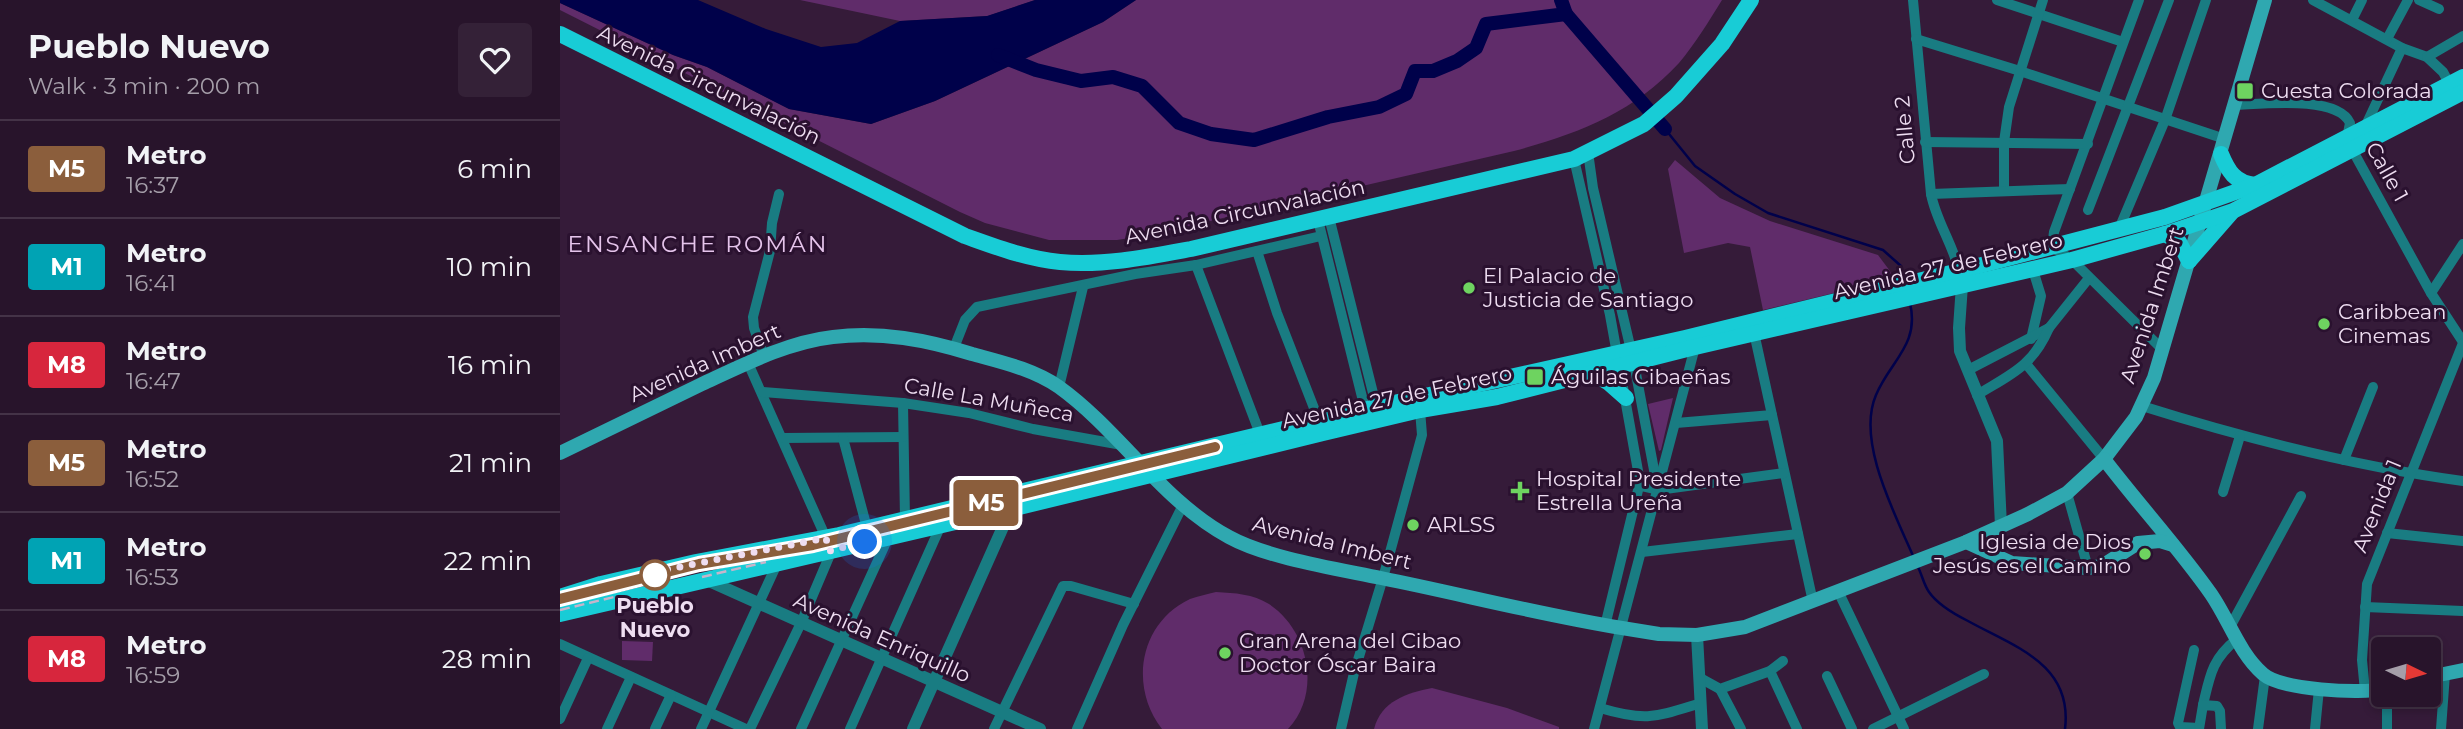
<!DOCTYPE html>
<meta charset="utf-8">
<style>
body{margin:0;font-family:Montserrat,sans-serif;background:#342137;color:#f1f3f6;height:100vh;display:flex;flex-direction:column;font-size:26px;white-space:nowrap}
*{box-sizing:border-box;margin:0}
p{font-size:23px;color:#a59ea9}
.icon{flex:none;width:38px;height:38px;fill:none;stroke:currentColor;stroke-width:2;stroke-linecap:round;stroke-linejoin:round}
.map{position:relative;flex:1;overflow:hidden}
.sheet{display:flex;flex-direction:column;background:#28142b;width:560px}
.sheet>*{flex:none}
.badge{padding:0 14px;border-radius:5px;font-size:24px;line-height:46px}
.needle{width:46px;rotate:95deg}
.fabs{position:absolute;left:1811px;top:637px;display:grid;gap:14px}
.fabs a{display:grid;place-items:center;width:70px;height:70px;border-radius:7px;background:#28142b;box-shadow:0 4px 10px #0003,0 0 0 2px #443347;font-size:35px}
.you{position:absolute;width:35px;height:35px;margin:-18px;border:5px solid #fff;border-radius:50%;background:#1a73e8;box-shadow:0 0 0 10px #1a73e833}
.map>.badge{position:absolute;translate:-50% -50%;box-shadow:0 0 0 4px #fff}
.round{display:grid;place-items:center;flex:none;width:74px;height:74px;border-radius:7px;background:#342137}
.summary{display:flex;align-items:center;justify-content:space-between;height:119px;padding:0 28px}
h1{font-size:33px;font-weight:700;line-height:52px}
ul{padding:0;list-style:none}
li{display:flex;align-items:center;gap:21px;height:98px;padding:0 28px;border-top:2px solid #443347}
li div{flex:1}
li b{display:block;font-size:26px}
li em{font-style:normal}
li .badge{min-width:77px;font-weight:700;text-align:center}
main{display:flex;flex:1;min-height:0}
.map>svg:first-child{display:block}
.green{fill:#602c6a}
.water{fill:#00014a}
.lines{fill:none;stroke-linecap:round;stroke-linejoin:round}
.stream{stroke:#00014a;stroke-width:2.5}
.river{stroke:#00014a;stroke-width:14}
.minor{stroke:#197c82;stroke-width:10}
.tertiary{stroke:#197c82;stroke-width:12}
.secondary{stroke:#2fa8b0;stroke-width:14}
.primary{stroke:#18ccd6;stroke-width:16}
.rail{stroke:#c7b4ca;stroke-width:2.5;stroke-dasharray:10 5;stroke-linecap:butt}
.line-casing{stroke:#fff;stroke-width:16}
.line{stroke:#8b5e3c;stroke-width:10}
.walk{stroke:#eeddf1;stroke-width:7;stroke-dasharray:0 12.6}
.poi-dot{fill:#6ed360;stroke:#2a112f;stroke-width:2.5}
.stop-dot{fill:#fff;stroke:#8b5e3c;stroke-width:3.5}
.labels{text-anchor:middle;stroke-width:6;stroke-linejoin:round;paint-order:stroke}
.street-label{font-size:21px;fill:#eeddf1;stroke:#2a112f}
.poi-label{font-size:21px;fill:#eeddf1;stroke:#2a112f;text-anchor:start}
.stop-label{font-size:21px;font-weight:bold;fill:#eeddf1;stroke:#2a112f}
.neighbourhood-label{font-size:23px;letter-spacing:2px;fill:#e5c4eb;stroke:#2a112f}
</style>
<main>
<section class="sheet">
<div class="summary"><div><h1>Pueblo Nuevo</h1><p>Walk · 3 min · 200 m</p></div><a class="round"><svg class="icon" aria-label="heart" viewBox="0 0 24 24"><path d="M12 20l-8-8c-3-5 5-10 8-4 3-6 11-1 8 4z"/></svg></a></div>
<ul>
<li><span class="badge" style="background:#8b5e3c;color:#fff">M5</span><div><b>Metro</b><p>16:37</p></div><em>6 min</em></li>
<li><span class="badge" style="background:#00a3b4;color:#fff">M1</span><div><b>Metro</b><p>16:41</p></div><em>10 min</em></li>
<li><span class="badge" style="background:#d7263d;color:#fff">M8</span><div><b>Metro</b><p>16:47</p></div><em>16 min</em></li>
<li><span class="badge" style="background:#8b5e3c;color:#fff">M5</span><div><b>Metro</b><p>16:52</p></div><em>21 min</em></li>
<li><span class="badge" style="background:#00a3b4;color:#fff">M1</span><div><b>Metro</b><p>16:53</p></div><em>22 min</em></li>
<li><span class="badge" style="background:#d7263d;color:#fff">M8</span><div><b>Metro</b><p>16:59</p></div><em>28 min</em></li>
</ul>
</section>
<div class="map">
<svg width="1903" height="729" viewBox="0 0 1903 729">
<rect width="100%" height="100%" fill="#351b39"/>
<g class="green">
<polygon points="240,0 475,0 428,16 340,21"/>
<path d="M 576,0 L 1162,0 C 1149,21 1135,44 1119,63 C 1073,113 1017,134 954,151 L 589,235 L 557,240 L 489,240 L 425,223 L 400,212 L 0,10 L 0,3 L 113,55 L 147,67 L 229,109 L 311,124 L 375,101 L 543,22 Z"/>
<polygon points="1115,160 1160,198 1210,221 1318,255 1330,271 1332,279 1203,310 1190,247 1168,243 1124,253 1108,169"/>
<polygon points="1113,398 1101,450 1099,451 1088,404"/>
<path d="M 656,592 C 675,593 693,594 709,604 C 749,630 762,693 728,729 L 602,729 C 569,687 579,623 630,599 C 638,596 648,594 656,592 Z"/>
<polygon points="62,641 93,642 92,661 62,660"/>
<path d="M 872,688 L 947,708 L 999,727 L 999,729 L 814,729 C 821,701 847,693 872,688 Z"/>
</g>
<polygon class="water" points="0,0 138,0 206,29 261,47 297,43 340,21 427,16 475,0 576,0 543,22 375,101 311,124 229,109 147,67 113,55 0,3"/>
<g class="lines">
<g class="stream">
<polyline points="1105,129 1135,166 1175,194 1208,213 1323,250 1341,266 1344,280"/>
<path d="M 1350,303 C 1360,345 1330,361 1316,395 C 1296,441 1335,514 1354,558"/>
<path d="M 1358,567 C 1362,575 1364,585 1369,592 C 1378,605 1394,614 1408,621 C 1455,647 1513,664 1505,729"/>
</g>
<g class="river">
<polyline points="1006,14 1105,129"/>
<polyline points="438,55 476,70 521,81 553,77 582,86 619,123 651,134 694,140 768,117 819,107 846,94 855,71 873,71 897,61 916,48 926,24 1006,14 1001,0"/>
</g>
<g class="minor">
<path d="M 1353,0 L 1371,194 C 1376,221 1393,244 1399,271"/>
<polyline points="1437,0 1563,42"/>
<polyline points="1579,0 1494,232 1492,247 1512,260 1603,350"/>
<polyline points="1753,0 1842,48 1867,57 1883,72 1889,83"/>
<polyline points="1859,0 1879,9"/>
<polyline points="1792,20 1802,0"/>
<polyline points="1356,39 1460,71 1665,139"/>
<polyline points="1827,39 1848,0"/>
<polyline points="1867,57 1903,36"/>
<path d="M 1675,105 C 1702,104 1777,95 1790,123 L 1787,138 L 1793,151 L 1871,293 L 1903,342"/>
<polyline points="1805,127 1842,48"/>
<polyline points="1365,142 1528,144"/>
<polyline points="1028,152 1033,188 1074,363 1097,486"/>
<polyline points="1014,159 1050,315 1080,482 1045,626"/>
<polyline points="1444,191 1444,142 1449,107 1483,0"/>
<polyline points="1371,194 1510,189"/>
<polyline points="1528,210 1609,0"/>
<polyline points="769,217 817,409"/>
<polyline points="758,220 806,413"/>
<polyline points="1559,229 1605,120 1646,0"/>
<polyline points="697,251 717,313 759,421"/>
<polyline points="636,265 700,434"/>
<polyline points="1871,293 1903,244"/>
<polyline points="1193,328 1253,602"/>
<polyline points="1471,339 1481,296 1473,270"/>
<polyline points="394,348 405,320 417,307 575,274 636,265 761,236"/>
<polyline points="204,356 194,328 193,317 210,251 212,223 219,194"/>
<polyline points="188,363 266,538 269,557 241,623 190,729"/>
<polyline points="1467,365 1544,459"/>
<polyline points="1408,370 1489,328 1529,278"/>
<polyline points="499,387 523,287"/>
<polyline points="203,392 343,403 409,413 473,429 562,445"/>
<path d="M 1417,395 C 1451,374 1472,367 1489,328"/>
<polyline points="343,403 345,519"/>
<path d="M 1582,406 C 1687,439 1793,466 1903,481"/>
<polyline points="1116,423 1212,415"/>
<polyline points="223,438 343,437"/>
<polyline points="283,438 307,528"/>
<polyline points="1784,460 1813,387"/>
<polyline points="1081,486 1098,490 1224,473"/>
<polyline points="1663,492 1680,436"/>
<polyline points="1507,493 1528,568"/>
<polyline points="1827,533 1903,541"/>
<polyline points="1082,552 1238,534"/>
<polyline points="1278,591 1344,729"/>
<polyline points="1805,607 1903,611"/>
<polyline points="1670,627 1741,496"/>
<polyline points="0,644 186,729"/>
<polyline points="1634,650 1618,723 1620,727 1639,728"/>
<polyline points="1210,671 1237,729"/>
<polyline points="1267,676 1292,729"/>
<polyline points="1140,678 1160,689 1210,671 1223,661"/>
<polyline points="1160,689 1181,729"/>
<polyline points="1805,691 1802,660 1807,584 1903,343"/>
<path d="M 1643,705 C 1650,675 1652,659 1677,639"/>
<path d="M 1040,708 C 1087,722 1095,717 1141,703"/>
<polyline points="0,719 28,658"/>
<polyline points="47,729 71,677"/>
<polyline points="95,729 111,695"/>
<polyline points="141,729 217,564"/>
<polyline points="241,729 329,536"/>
<polyline points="290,729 381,525"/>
<polyline points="434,729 503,586 511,586 574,604"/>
<polyline points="517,729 563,625 623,505"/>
<polyline points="781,729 794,673 823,578 862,435 860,410"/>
<polyline points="1034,729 1135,347"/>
<polyline points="1313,729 1424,674"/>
<polyline points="1639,729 1643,705 1657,706 1660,711 1661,729"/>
<polyline points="1698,729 1705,676"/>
<polyline points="1755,729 1759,689"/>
<polyline points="1827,729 1827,695"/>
<polyline points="1881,729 1885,674"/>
</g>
<g class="tertiary">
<polyline points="1402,285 1399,328 1400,351 1437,441 1441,526"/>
<polyline points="149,581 480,729"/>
<polyline points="1137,635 1142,729"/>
<polyline points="353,729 451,509 450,503"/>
</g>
<g class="secondary">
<path d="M 0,453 C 47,430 94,407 142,384 C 183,365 228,342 273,337 C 321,331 367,340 412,354 C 441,362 473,369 499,387 C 560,431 602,501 669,537 C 707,558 778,569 821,578 C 901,594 981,615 1062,628 L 1099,634 L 1137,635 L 1185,627 L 1406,542 L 1468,514 L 1507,493 L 1544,459 L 1576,417 L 1594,378 L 1705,0"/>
<path d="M 1544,459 C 1579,505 1618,547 1651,594 C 1669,620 1679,653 1703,674 C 1721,690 1800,694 1824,689"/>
<polyline points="1406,542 1452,563 1528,568 1542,566 1578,543 1600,541 1613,545"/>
<polyline points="1869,677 1903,670"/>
</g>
<g class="primary">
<path d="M 0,34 L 405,236 C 436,247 467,259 500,262 C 544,266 588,257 631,249 L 1014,159 L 1084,124 L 1116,96 L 1162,44 L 1191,0"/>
<path d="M 1661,154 C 1668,171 1675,183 1695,185"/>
<polyline points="1605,234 1619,242 1629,261"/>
<polyline points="1629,261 1671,213"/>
<polyline points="1034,374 1049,383 1066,398"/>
<polyline points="0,597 41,584 136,562 279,535 816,407 1125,338 1399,271 1605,217 1695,185 1903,77"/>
<polyline points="0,614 451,509 763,433 860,410 937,397 1135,347 1512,260 1605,234 1673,211 1903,92"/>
</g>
<g class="rail">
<polyline points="139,564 253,545 655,447"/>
<polyline points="142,577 206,562"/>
<polyline points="0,599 51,585"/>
<polyline points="0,610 54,597"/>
</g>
</g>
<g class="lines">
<g class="line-casing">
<polyline id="line" points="0,599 139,564 253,545 655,447"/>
</g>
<use href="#line" class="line"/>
<polyline class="walk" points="95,575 89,573 266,538 269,551 305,542"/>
</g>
<g class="poi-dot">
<rect x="1676" y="82" width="18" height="18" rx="3.5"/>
<circle cx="909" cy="288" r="7"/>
<circle cx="1764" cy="324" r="7"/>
<rect x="966" y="368" width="18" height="18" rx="3.5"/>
<path d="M956.5 480.5h7v7h7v7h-7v7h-7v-7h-7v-7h7z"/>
<circle cx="853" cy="525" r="7"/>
<circle cx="1585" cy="554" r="7"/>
<circle cx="665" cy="653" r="7"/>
</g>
<circle class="stop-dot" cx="95" cy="575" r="14"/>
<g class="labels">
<g class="street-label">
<text transform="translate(149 85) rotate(26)" y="7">Avenida Circunvalación</text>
<text transform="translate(1345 130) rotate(-95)" y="7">Calle 2</text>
<text transform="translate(1827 172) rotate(61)" y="7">Calle 1</text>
<text transform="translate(685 212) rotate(-12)" y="7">Avenida Circunvalación</text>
<text transform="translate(1388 266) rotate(-13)" y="7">Avenida 27 de Febrero</text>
<text transform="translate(1592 305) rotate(-72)" y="7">Avenida Imbert</text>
<text transform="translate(145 363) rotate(-24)" y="7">Avenida Imbert</text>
<text transform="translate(837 397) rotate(-12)" y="7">Avenida 27 de Febrero</text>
<text transform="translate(429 400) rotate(10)" y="7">Calle La Muñeca</text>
<text transform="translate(1817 506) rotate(-68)" y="7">Avenida 1</text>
<text transform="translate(772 543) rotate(14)" y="7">Avenida Imbert</text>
<text transform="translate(322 638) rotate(24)" y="7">Avenida Enriquillo</text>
</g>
<g class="poi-label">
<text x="1701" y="98">Cuesta Colorada</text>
<text x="923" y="283">El Palacio de<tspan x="923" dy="24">Justicia de Santiago</tspan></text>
<text x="1778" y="319">Caribbean<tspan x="1778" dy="24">Cinemas</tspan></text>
<text x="991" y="384">Águilas Cibaeñas</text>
<text x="976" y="486">Hospital Presidente<tspan x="976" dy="24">Estrella Ureña</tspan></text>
<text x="867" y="532">ARLSS</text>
<text x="1571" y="549" text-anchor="end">Iglesia de Dios<tspan x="1571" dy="24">Jesús es el Camino</tspan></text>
<text x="679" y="648">Gran Arena del Cibao<tspan x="679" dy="24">Doctor Óscar Baira</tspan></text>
</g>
<g class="stop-label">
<text x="95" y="613">Pueblo<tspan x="95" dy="24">Nuevo</tspan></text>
</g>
<g class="neighbourhood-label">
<text x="138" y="252">ENSANCHE ROMÁN</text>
</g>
</g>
</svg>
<div class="fabs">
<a><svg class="needle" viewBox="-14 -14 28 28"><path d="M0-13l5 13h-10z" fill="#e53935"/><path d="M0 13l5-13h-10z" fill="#a59ea9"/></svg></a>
</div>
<div class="you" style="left:305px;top:542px"></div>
<b class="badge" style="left:426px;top:503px;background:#8b5e3c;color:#fff">M5</b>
</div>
</main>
